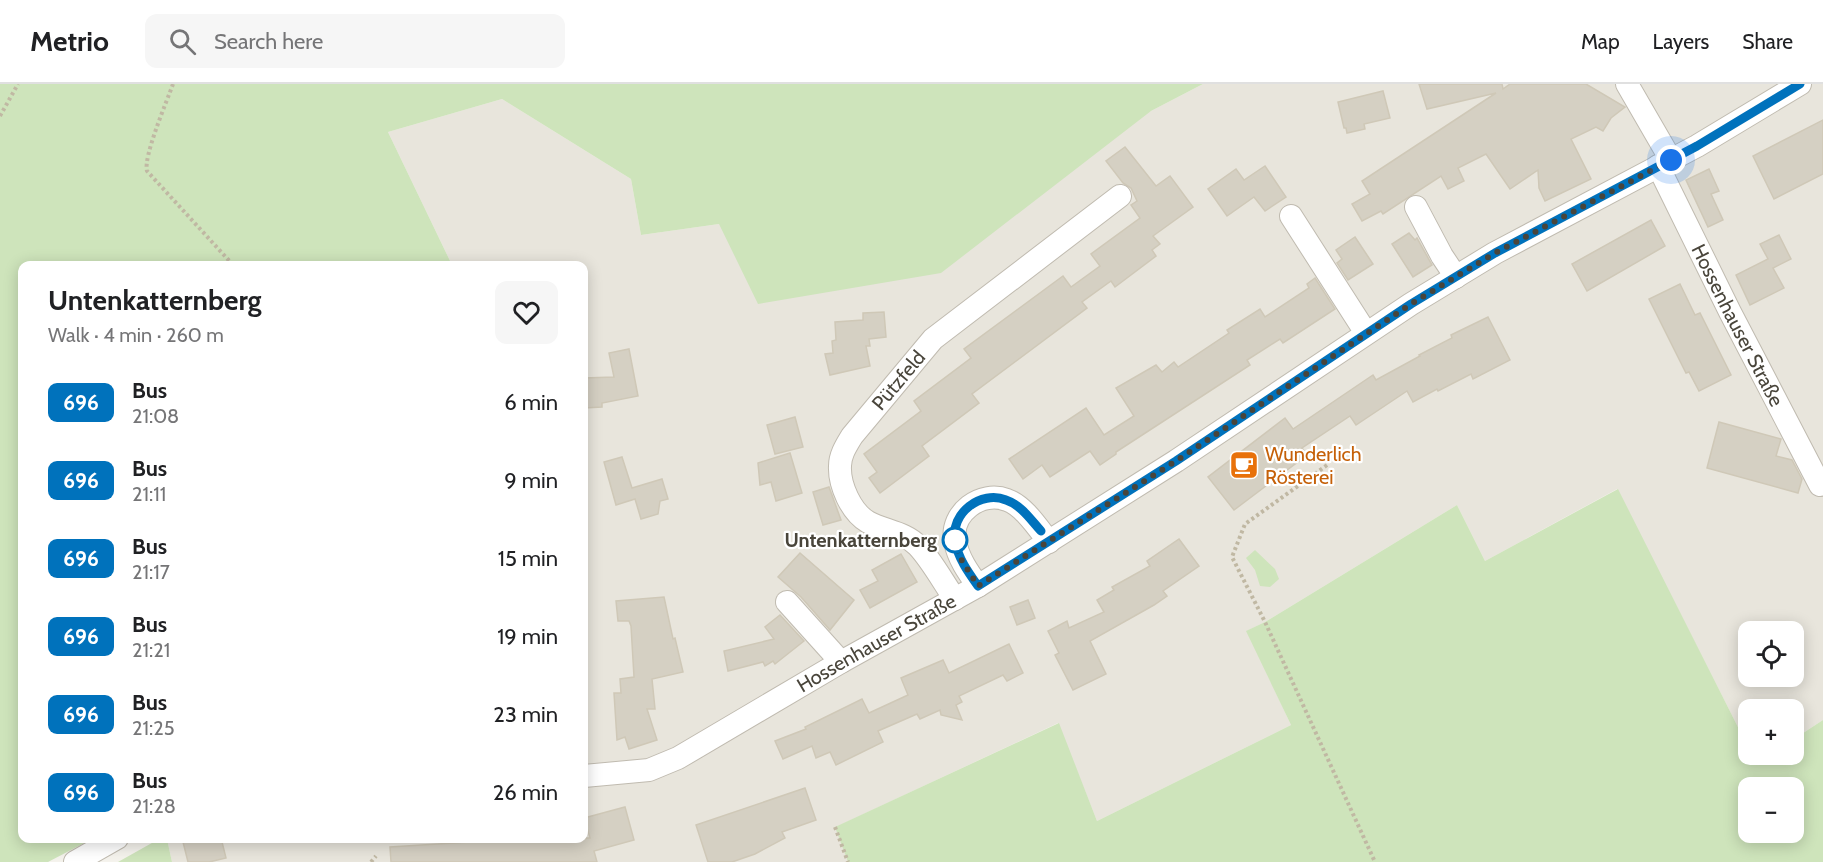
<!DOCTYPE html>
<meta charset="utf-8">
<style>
body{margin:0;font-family:Cabin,sans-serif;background:#f6f6f6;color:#202124;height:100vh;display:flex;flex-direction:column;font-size:22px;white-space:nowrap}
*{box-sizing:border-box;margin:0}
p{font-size:20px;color:#757577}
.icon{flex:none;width:33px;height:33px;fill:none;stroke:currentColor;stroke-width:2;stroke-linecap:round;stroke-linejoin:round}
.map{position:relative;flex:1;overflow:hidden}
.panel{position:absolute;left:18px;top:177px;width:570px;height:582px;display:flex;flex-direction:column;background:#fff;border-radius:12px;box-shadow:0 3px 15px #0003}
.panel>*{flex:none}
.badge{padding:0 12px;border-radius:9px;font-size:21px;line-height:39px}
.controls{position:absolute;left:1738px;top:537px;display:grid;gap:12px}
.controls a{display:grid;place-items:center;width:66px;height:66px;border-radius:12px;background:#fff;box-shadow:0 3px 15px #0003;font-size:30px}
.you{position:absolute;width:30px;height:30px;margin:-15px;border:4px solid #fff;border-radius:50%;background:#1a73e8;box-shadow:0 0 0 9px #1a73e833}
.map>.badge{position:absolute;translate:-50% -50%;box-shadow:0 0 0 3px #fff}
.round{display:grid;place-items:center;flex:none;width:63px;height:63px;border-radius:12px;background:#f6f6f6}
.summary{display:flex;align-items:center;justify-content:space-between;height:102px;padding:0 30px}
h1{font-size:28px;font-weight:800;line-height:45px}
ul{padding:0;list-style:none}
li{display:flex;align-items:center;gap:18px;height:78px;padding:0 30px}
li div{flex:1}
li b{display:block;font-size:22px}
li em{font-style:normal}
li .badge{min-width:66px;font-weight:700;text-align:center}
header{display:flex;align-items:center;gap:36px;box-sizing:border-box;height:84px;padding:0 30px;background:#fff;border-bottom:2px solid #e0e0e0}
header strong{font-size:28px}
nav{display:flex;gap:33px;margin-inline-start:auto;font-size:21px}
.search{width:420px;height:54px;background:#f6f6f6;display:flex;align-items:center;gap:15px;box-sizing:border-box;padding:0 21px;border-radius:12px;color:#757577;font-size:22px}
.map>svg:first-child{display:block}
.residential{fill:#e8e5dc;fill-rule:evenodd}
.green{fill:#cee4bb;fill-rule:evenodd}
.building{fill:#d5d0c3;stroke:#cfc8b7;stroke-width:1.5}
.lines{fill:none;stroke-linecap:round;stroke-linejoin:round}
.minor-casing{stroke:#c0bbb0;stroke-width:24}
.path{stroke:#c0b8a3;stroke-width:4;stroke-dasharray:3 3;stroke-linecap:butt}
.minor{stroke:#fff;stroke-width:22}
.line-casing{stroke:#fff;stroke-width:14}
.line{stroke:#0072bc;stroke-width:9}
.walk{stroke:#49453b;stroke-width:6;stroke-dasharray:0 10.8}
.stop-dot{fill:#fff;stroke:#0072bc;stroke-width:3}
.labels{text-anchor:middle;stroke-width:4.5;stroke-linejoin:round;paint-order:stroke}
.street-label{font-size:20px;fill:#49453b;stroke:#fff}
.food-label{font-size:20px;fill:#c56008;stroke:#fff;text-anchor:start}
.stop-label{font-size:20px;font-weight:bold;fill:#49453b;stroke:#fff;text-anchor:end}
</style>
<header>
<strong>Metrio</strong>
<div class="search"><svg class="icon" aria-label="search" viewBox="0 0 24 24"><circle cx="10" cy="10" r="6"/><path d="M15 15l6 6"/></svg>Search here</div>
<nav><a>Map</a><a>Layers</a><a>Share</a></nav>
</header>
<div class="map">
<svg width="1823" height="778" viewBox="0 0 1823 778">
<rect width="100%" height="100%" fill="#f5f3ed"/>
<path class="residential" d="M 1203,0 L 1823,0 L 1823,636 L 1794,655 L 1794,626 L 1749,626 L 1749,665 L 1617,405 L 1485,477 L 1457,421 L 1265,538 L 1247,547 L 1291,641 L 1097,737 L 1058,639 L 836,743 L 848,778 L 172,778 L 167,755 L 584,754 L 584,182 L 452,181 L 388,48 L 502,15 L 631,95 L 641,151 L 719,140 L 1151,27 ZM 1749,548 L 1794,548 L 1794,592 L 1749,592 Z"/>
<g class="green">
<polygon points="0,0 1203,0 1151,27 941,189 758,220 719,140 641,151 631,95 502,15 388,48 452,181 22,182 22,754 92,755 48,778 0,778"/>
<path d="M 1618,405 L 1749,665 L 1749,670 L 1752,671 L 1756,679 L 1770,671 L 1794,670 L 1794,655 L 1823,636 L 1823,778 L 848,778 L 835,743 L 1059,639 L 1097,737 L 1291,641 L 1246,547 L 1265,538 L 1457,421 L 1485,477 ZM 1749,704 L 1794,704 L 1794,748 L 1749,748 Z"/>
<polygon points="1255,466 1275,485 1279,495 1270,503 1260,502 1255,486 1246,474"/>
<polygon points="159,755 167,755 172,778 118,778"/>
</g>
<g class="building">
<polygon points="1419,0 1502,0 1503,5 1510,0 1586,0 1625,23 1611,34 1603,47 1596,43 1571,55 1591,95 1545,117 1539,104 1538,86 1510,105 1486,70 1458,84 1464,97 1448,105 1441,92 1383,130 1381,127 1362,137 1352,120 1370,110 1362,97 1496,9 1427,25"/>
<polygon points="1383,7 1390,34 1364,40 1365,45 1347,49 1346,44 1344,44 1338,18"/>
<polygon points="1823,36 1823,90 1774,115 1753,72"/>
<polygon points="1125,63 1156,102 1170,92 1193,123 1153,152 1160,160 1152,166 1156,172 1115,203 1111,197 1082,218 1087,224 972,310 979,319 922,362 929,372 880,409 869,394 877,388 864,370 921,327 914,317 971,274 964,265 1063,192 1071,203 1100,182 1091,170 1140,134 1131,121 1137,117 1131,104 1123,99 1106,77"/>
<polygon points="1265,82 1286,113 1265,127 1254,113 1227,132 1208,105 1236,85 1244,96"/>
<polygon points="1709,85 1719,107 1711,110 1723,136 1708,143 1686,96"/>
<polygon points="1651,136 1665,162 1587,207 1572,180"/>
<polygon points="1409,149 1415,156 1417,154 1432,181 1413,193 1392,160"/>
<polygon points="1779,151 1791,175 1773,184 1784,204 1750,221 1736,191 1768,175 1760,160"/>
<polygon points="1355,153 1373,180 1348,196 1337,179 1342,175 1336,166"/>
<polygon points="1315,194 1335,225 1283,259 1280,255 1247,276 1250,281 1116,368 1116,370 1100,381 1090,367 1050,393 1042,381 1023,395 1009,375 1086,324 1104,351 1134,332 1116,304 1156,281 1162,288 1174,278 1178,283 1229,249 1227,246 1260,225 1265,233 1309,204 1307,200"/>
<polygon points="1680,200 1695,231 1700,229 1731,291 1699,307 1689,288 1686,289 1649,215"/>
<polygon points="884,228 886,253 869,255 870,262 866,262 870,282 830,291 825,270 833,269 832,257 836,256 835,238 863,236 863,229"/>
<polygon points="1488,233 1510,276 1473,295 1471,290 1438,307 1437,305 1413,318 1407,307 1356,341 1350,332 1302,364 1307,371 1234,426 1208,393 1285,334 1293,345 1373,291 1376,296 1420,272 1419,271 1452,254 1451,251"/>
<polygon points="629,265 638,312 602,319 602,323 584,324 584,294 614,293 609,269"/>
<polygon points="795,333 803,363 775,370 767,341"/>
<polygon points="1719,338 1781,355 1776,372 1792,376 1802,395 1798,409 1707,384"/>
<polygon points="790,369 802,409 776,417 771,398 760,401 758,379"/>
<polygon points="622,373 632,404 662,395 668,415 660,417 658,430 641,435 635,415 616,421 604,378"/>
<polygon points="829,403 841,436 823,441 813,408"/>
<polygon points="1179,455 1199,482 1163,507 1167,512 1154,521 1090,557 1106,590 1073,606 1055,571 1059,569 1048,547 1067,537 1069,544 1104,528 1097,516 1114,506 1112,503 1150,482 1147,477"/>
<polygon points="800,469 854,516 830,546 801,513 778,493"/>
<polygon points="901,470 917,498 870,524 860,506 878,497 872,486"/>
<polygon points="664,513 673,555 675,554 683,588 652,595 655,625 647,625 657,656 629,665 625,653 617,656 614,609 621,609 620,595 634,593 631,542 629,537 618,537 616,517"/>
<polygon points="1028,516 1035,534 1017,541 1010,523"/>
<polygon points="780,531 804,557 775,580 773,577 765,582 763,578 728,587 724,567 774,555 765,543"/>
<polygon points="1009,560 1023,589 1007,597 1003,591 959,612 962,618 956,621 962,636 941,631 940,626 920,635 917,630 878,647 883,658 836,681 830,668 816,674 812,662 783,675 775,657 806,645 805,643 862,615 869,629 908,611 901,594 943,576 949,589"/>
<polygon points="805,704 816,736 782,748 785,754 755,770 732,778 708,778 696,741"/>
<polygon points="625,723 634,756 594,767 597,778 391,778 390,763 534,754 590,754 584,734"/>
<polygon points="182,754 221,754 226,774 209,778 188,778"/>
</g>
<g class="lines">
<g class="minor-casing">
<g id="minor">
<polyline points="1627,0 1671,76"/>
<path id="s1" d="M 1658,82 L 1730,228 L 1820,401"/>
<polyline points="1416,123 1442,172 1456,193"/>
<polyline points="1291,132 1366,249"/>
<path d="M 978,502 C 968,488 958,474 955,457 C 950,429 981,406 1007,416 C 1024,422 1038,444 1049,458"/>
<path id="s2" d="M 955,515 C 943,498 932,477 918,462 C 905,448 884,447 868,438 C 851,428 839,401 840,382 C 840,371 846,362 852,352 L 933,255 L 1120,112"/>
<polyline points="787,518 841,578"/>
<path id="s3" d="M 584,692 L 649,686 L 678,674 L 841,578 L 978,502 L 1176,377 L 1411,220 L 1495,169 L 1697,62 L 1800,0"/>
<polyline points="75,778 117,754"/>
</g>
</g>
<g class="path">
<path d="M 173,0 C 167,17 143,73 147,87 L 234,182"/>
<polyline points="0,32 18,0"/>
<polyline points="1327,381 1245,440 1232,473 1265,538 1375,778"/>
<polyline points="835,743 848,778"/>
<polyline points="371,778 376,772"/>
</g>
<use href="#minor" class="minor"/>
</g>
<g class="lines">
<g class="line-casing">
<path id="line" d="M 1041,447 C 1031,436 1021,421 1006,416 C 981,406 950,429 955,457 C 958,474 968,488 978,502 L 1176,377 L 1411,220 L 1495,169 L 1697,62 L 1800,0"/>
</g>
<use href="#line" class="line"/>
<polyline class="walk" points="955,456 959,472 978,502 1176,377 1411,220 1495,169 1671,76"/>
</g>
<defs>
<g id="cafe-square" transform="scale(1.5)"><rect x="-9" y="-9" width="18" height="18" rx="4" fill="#e8710a" stroke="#fff"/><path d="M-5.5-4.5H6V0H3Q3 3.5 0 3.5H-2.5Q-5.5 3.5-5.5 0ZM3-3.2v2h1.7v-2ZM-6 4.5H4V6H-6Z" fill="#fff"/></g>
</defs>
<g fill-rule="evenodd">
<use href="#cafe-square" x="1244" y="381"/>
</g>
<circle class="stop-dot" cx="955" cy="456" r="12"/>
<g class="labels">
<g class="street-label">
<text dy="7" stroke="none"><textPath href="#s1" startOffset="178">Hossenhauser Straße</textPath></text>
<text dy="7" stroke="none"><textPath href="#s2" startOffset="291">Pützfeld</textPath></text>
<text dy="7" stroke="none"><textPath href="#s3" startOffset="326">Hossenhauser Straße</textPath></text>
</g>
<g class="food-label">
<text x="1265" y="377">Wunderlich<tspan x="1265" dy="23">Rösterei</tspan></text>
</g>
<g class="stop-label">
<text x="937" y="463">Untenkatternberg</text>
</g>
</g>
</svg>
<div class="controls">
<a><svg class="icon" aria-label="locate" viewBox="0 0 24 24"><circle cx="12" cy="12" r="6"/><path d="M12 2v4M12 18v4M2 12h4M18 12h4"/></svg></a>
<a>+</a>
<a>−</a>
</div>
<div class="you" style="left:1671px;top:76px"></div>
<section class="panel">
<div class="summary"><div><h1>Untenkatternberg</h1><p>Walk · 4 min · 260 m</p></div><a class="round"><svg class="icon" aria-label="heart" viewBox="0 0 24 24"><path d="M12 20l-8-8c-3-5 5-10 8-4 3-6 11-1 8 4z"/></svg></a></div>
<ul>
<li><span class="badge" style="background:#0072bc;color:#fff">696</span><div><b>Bus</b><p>21:08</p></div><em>6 min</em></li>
<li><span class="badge" style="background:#0072bc;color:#fff">696</span><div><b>Bus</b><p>21:11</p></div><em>9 min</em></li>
<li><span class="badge" style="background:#0072bc;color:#fff">696</span><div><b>Bus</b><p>21:17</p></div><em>15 min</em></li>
<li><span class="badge" style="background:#0072bc;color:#fff">696</span><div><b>Bus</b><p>21:21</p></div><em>19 min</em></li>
<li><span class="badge" style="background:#0072bc;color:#fff">696</span><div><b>Bus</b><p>21:25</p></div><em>23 min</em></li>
<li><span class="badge" style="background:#0072bc;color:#fff">696</span><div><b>Bus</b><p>21:28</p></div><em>26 min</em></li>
</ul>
</section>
</div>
